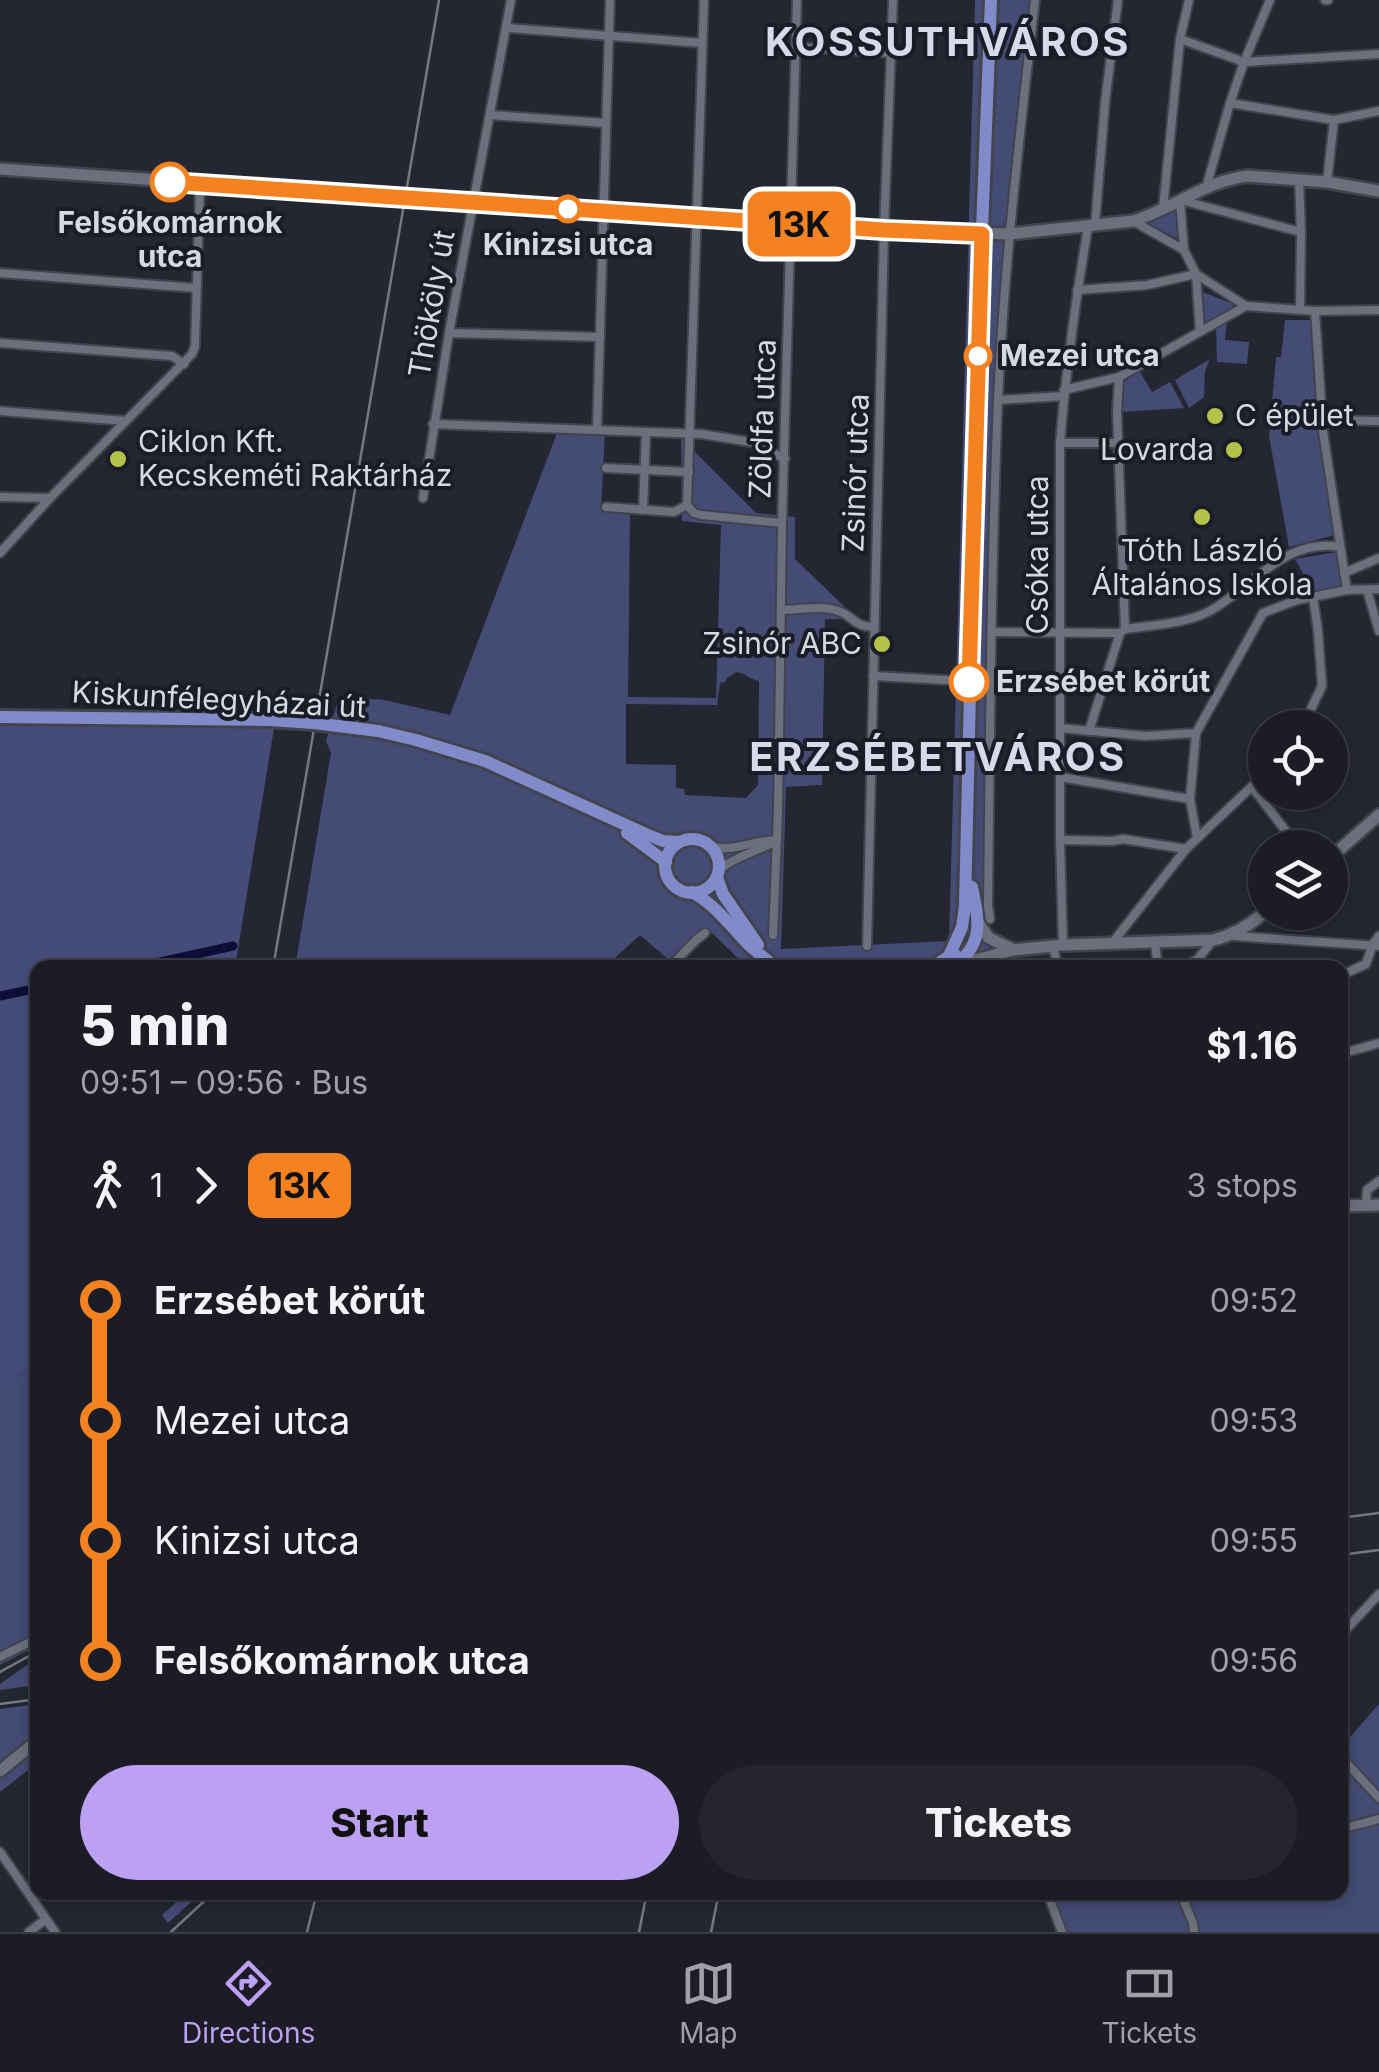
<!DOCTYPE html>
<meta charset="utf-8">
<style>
body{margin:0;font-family:Inter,sans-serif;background:#24252d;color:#f1f3f6;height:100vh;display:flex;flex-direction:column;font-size:38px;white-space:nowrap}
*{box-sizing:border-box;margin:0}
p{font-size:32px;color:#a0a1a7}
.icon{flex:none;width:55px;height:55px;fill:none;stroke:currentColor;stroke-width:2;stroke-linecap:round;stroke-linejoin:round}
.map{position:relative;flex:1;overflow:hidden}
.side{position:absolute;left:30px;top:960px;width:1318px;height:940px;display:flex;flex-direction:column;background:#1b1c25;border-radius:20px;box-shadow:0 5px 15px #0003,0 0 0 2px #393a42}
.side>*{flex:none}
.badge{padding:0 20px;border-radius:15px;font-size:35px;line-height:65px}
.tools{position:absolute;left:1248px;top:710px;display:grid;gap:20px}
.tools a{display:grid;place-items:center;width:100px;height:100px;border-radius:50%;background:#1b1c25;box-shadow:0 5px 15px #0003,0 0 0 2px #393a42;font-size:50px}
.map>.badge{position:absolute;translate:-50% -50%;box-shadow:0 0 0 5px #fff}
.legs{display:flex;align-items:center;gap:15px;height:110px;padding:0 50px;font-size:32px}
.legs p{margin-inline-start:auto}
.headline{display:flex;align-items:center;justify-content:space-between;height:170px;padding:0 50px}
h1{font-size:55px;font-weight:800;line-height:75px}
.cta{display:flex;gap:20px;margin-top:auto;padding:20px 50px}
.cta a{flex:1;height:115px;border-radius:60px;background:#bca0f2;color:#111;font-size:40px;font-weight:800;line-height:115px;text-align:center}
.cta a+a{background:#24252d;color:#f1f3f6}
ul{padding:0 50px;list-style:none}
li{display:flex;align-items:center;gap:35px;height:120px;font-size:38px}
li i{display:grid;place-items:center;width:15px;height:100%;margin:0 12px;background:currentColor}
li i::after{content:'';width:25px;height:25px;margin:-12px;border:8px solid;border-radius:50%;background:#1b1c25}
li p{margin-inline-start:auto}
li:first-child i{background:linear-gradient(#0000 50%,currentColor 0)}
li:last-child i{background:linear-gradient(currentColor 50%,#0000 0)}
.tab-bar{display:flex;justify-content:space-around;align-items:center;height:140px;border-top:2px solid #393a42;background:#1b1c25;font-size:28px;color:#a0a1a7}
.tab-bar a{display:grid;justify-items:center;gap:5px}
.tab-bar .active{color:#bca0f2}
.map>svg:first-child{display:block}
.green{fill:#444b75;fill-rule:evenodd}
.forest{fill:#454c7a}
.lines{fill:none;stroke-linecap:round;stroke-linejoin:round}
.canal{stroke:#0e0e36;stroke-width:9}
.street-casing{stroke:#42444d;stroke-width:12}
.secondary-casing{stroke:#42444d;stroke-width:16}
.primary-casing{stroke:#42444d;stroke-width:18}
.street{stroke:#6c6f7c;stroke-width:8}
.secondary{stroke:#6c6f7c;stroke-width:11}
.primary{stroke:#828bc9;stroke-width:12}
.rail{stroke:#767881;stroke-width:2.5}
.primary-bridge-casing{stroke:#42444d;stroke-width:18;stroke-linecap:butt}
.primary-bridge{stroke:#828bc9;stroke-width:12}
.line-1-casing{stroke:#fff;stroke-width:22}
.line-1{stroke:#f58220;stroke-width:15}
.stop-1-dot{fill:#fff;stroke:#f58220;stroke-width:5}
.poi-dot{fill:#b4c24a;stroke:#1a1d27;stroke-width:4}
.labels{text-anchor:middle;stroke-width:8;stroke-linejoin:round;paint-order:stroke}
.stop-label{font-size:30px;font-weight:bold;fill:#d7d9e0;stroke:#1a1d27}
.street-label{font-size:30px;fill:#d7d9e0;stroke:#1a1d27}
.poi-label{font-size:30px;fill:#d7d9e0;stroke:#1a1d27;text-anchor:start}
.district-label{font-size:40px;font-weight:bold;letter-spacing:2.5px;fill:#d7dae9;stroke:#1a1d27}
</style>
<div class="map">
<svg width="1379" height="1932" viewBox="0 0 1379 1932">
<rect width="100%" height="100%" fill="#242631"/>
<g class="green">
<path d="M 975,0 L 1041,0 C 1026,125 1008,251 1002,377 C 991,573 993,771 989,967 L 747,967 L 712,933 L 677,967 L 640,935 L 605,967 L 295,968 L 331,753 L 326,741 L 337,704 L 359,698 L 384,700 L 450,715 L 557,433 L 605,432 L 601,511 L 630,515 L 628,697 L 716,698 L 721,525 L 682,521 L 681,438 L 756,513 L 795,517 L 795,559 L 847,609 L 844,619 L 825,619 L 822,785 L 786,787 L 781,949 L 949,941 ZM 736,672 C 746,673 750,680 759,681 L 758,785 L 746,798 L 685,795 L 684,789 L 676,788 L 676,765 L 626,764 L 626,704 L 717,705 L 720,683 L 725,682 L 727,678 Z"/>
<polygon points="1177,206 1179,239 1145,223"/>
<polygon points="1198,290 1233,304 1234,309 1206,323"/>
<polygon points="1227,320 1225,340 1249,342 1247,364 1217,362 1216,327"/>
<polygon points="1285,320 1313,320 1335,535 1289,547 1269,436 1276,357 1281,357"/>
<polygon points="1210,359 1205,371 1204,397 1189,408 1175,380"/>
<polygon points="1140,372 1152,392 1170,382 1184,408 1120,412 1123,382"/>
<polygon points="1337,552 1342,587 1314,593 1295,559"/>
<polygon points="37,1364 37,1646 0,1665 0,1386"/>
<polygon points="37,1658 37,1685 0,1690 0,1684"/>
<polygon points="37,1704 37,1763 0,1792 0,1709"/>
<polygon points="1379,1704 1379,1932 1066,1932 1050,1893 1340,1892 1340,1741 1344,1744"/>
</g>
<g class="forest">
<polygon points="0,723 274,728 235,967 38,968 38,1280 28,1288 37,1306 37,1364 0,1386"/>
<polygon points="186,1893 201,1893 168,1923 162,1915"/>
</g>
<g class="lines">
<g class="canal">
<polyline points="133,968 233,946"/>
<polyline points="0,996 38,988"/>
</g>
<g class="street-casing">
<g id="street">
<polyline points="704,0 687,505 694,513 701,515 782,523"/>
<polyline points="1325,0 1328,0"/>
<polyline points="507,28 702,43"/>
<polyline points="1180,39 1244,62 1379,54"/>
<polyline points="796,47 890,53"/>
<polyline points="1230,103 1334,120 1379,111"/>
<polyline points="490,115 606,123"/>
<polyline points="1299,179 1301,232 1300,310"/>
<polyline points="1327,182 1334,120"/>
<polyline points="1206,188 1230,103 1244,62 1270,0"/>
<polyline points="1186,197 1188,202 1301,232"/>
<polyline points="1180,200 1184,250 1196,274 1200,331"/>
<polyline points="1163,209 1180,39 1189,0"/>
<polyline points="1133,221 1184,250"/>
<polyline points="1095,226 1105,103 1118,0"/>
<polyline points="0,273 196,288"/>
<polyline points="1196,274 1246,306 1315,311 1379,310"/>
<polyline points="1077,290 1147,285 1196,274"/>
<polyline points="1315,311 1323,431 1347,590"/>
<polyline points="449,333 600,337"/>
<polyline points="0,343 172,356 184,364"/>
<polyline points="1119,377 1117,412 1125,629"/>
<polyline points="1064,390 1119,377 1246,306"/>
<polyline points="998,400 1064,396"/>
<polyline points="0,411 126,421"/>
<polyline points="1322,420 1379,421"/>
<polyline points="433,424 701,434 751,442 785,459"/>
<polyline points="597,429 610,0"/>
<polyline points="1060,443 1118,443"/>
<polyline points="606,468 689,472"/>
<polyline points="0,497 50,498"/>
<polyline points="423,498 449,333 511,0"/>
<polyline points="606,507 674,512 687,505"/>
<polyline points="643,510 646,432"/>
<polyline points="0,553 50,498 192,354 195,346 200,184"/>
<polyline points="1344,573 1379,558"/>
<polyline points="1367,590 1379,631"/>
<path d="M 781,610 C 798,610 822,605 838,611 C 855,616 851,626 874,627"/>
<path d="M 993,632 L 1120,633 L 1125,629 C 1153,625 1185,624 1210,611 C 1252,587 1286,537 1340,547"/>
<polyline points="873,676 946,680"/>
<polyline points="1060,728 1145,736 1196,733"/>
<polyline points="1302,728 1322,686 1318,631 1313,597"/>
<polyline points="1089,731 1120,633"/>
<polyline points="1060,777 1190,799"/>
<polyline points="1252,787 1299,848"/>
<polyline points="1197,838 1190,799 1196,733 1263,613 1297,600 1347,590 1379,589"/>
<polyline points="1060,840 1112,841 1123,839 1186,849"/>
<path d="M 712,847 C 734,852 755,840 777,840"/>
<path d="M 719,870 C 737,855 758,852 777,840"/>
<path d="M 990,919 L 988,906 C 990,737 991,568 998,399 C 1004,266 1020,133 1035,0"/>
<polyline points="773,935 778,812 782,523 797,0"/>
<polyline points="1234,936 1379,946"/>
<polyline points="1113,942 1186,849 1265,774"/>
<polyline points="1155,943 1158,968"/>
<path d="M 1063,945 L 1060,840 L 1060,443 C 1066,370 1076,298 1088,227"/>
<polyline points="867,946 884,230 893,0"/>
<polyline points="1053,946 1058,968"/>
<polyline points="669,968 696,940 705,933"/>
<polyline points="751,968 764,956"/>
<polyline points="1181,968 1198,959 1213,940"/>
<polyline points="1340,976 1366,964 1373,944 1379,936"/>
<polyline points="1340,1054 1379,1043"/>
<polyline points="1366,1205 1367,1190 1379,1181"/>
<polyline points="1340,1636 1379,1594"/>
<polyline points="0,1657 38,1638"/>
<polyline points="1340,1756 1379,1798"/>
<polyline points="1340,1829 1379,1819"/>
<polyline points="0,1852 55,1932"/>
<polyline points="1047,1892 1062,1932"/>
<polyline points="1180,1892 1193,1923 1194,1932"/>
<polyline points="29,1932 46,1919"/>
</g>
</g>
<g class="secondary-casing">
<g id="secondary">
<path d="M 0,169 L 884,230 L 1009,234 L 1133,221 C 1172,209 1206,181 1247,176 L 1327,182 L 1379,191"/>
<polyline points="1330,858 1379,815"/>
<polyline points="977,921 989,938 1014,950"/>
<path d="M 955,965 L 1014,950 L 1063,945 L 1213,940 C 1234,935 1249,926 1265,912"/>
<polyline points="1340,1206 1379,1205"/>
<polyline points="0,1771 38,1740"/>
</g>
</g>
<g class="primary-casing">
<g id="primary">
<polyline points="0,717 270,720"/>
<polyline points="378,731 416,740 485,761 648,835 663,841 679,842"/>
<polyline points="627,833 666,862"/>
<circle cx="692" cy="866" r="27"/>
<polyline points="717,877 723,894 758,945"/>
<path d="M 692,892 C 714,904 728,923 745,941 C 754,951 766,958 775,968"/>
<polyline points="949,956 962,927 965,906 979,307 991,0"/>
<polyline points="931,968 954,953"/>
<path d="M 951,968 C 985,945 979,922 972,887"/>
</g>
</g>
<use href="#street" class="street"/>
<use href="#secondary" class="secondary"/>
<use href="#primary" class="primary"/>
<g class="rail">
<polyline points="273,968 439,0"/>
<polyline points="1340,1518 1379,1513"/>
<polyline points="1340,1555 1379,1550"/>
<polyline points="0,1672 38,1651"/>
<polyline points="0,1704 38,1699"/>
<polyline points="171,1932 214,1892"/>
<polyline points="307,1932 317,1892"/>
<polyline points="639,1932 647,1892"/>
<polyline points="711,1932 719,1892"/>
</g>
<g class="primary-bridge-casing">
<polyline id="primary-bridge" points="270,720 314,723 378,731"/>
</g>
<use href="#primary-bridge" class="primary-bridge"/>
</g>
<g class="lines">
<g class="line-1-casing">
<polyline id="line-1" points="170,182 884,230 982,234 969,682"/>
</g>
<use href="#line-1" class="line-1"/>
</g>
<g class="stop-1-dot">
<circle cx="170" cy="182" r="18"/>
<circle cx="568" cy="209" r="12"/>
<circle cx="978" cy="356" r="12"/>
<circle cx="969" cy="682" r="18"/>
</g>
<g class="poi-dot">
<circle cx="1215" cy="416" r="10"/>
<circle cx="1234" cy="450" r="10"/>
<circle cx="118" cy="459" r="10"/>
<circle cx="1202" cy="517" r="10"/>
<circle cx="882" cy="644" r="10"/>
</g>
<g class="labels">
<g class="stop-label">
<text x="170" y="233">Felsőkomárnok<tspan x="170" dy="34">utca</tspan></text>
<text x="568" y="255">Kinizsi utca</text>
<text x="1000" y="366" text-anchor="start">Mezei utca</text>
<text x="996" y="692" text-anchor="start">Erzsébet körút</text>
</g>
<g class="street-label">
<text transform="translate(432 304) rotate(-80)" y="10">Thököly út</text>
<text transform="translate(763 419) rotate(-88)" y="10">Zöldfa utca</text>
<text transform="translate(856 473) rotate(-88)" y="10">Zsinór utca</text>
<text transform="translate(1038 555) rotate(-90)" y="10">Csóka utca</text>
<text transform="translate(219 700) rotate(3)" y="10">Kiskunfélegyházai út</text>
</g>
<g class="poi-label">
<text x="1235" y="426">C épület</text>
<text x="138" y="452">Ciklon Kft.<tspan x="138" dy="34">Kecskeméti Raktárház</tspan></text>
<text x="1214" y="460" text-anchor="end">Lovarda</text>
<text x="1202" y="561" text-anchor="middle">Tóth László<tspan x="1202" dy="34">Általános Iskola</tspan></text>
<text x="862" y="654" text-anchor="end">Zsinór ABC</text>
</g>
<g class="district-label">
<text x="948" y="56">KOSSUTHVÁROS</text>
<text x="938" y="771">ERZSÉBETVÁROS</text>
</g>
</g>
</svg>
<div class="tools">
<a><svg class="icon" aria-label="locate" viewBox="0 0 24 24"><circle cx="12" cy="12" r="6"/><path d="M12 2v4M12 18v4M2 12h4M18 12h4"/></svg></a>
<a><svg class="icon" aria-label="layers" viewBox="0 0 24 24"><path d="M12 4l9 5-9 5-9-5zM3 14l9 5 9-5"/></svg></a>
</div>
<b class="badge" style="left:799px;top:224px;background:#f58220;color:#111">13K</b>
<section class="side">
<div class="headline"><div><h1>5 min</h1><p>09:51 – 09:56 · Bus</p></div><b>$1.16</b></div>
<div class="legs"><svg class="icon" aria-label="walk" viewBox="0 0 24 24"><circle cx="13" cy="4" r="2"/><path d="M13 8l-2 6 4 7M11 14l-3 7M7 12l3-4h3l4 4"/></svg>1<svg class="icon" aria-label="forward" viewBox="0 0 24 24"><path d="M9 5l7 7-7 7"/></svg><b class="badge" style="background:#f58220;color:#111">13K</b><p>3 stops</p></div>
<ul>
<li><i style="color:#f58220"></i><b>Erzsébet körút</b><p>09:52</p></li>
<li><i style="color:#f58220"></i><span>Mezei utca</span><p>09:53</p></li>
<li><i style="color:#f58220"></i><span>Kinizsi utca</span><p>09:55</p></li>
<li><i style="color:#f58220"></i><b>Felsőkomárnok utca</b><p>09:56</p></li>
</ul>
<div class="cta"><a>Start</a><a>Tickets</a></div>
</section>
</div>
<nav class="tab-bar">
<a class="active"><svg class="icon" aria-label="directions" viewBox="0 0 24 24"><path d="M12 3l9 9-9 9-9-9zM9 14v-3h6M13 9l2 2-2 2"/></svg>Directions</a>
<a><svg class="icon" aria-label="map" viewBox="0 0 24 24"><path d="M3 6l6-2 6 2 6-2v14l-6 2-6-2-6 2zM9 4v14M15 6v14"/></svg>Map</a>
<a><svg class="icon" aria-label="tickets" viewBox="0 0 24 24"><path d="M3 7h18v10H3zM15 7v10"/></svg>Tickets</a>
</nav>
